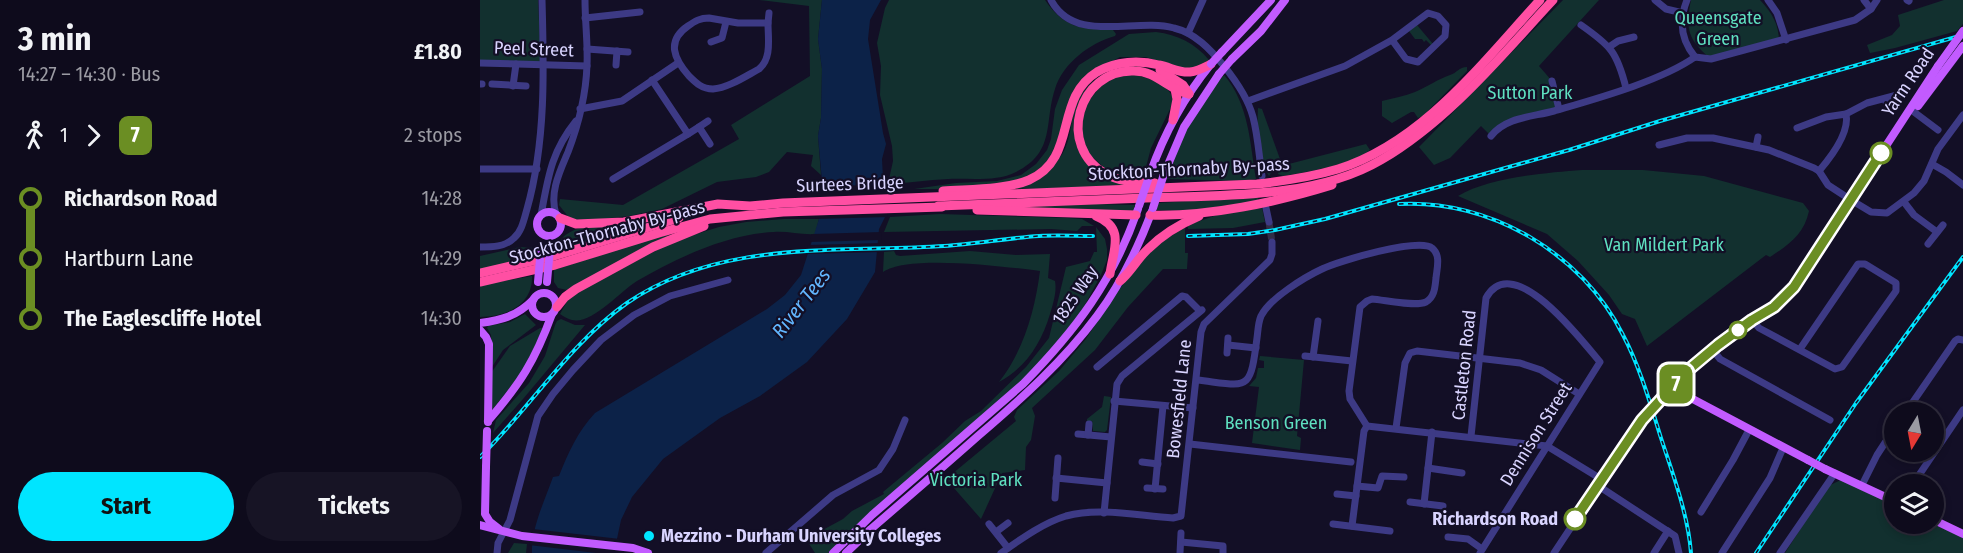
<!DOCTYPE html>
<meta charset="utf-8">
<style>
body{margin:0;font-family:"Fira Sans Condensed",sans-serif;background:#171425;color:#f1f3f6;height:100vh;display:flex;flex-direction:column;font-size:22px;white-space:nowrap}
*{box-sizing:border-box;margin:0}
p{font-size:20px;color:#9b9ba3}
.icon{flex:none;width:33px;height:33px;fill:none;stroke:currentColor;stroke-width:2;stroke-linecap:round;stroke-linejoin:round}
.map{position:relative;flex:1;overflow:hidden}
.drawer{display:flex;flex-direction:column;background:#0e0b1c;width:480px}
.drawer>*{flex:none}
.badge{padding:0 12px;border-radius:9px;font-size:21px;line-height:39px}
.needle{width:39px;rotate:190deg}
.tools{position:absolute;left:1404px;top:402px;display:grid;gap:12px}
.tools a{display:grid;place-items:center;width:60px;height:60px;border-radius:50%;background:#0e0b1c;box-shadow:0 3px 9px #0003,0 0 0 2px #2e2b3b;font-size:30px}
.map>.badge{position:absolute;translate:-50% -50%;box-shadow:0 0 0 3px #fff}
.legs{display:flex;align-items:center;gap:9px;height:66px;padding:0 18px;font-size:20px}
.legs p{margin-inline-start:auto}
.head{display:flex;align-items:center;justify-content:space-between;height:102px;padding:0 18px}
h1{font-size:33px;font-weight:700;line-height:45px}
.action{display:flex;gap:12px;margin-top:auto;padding:12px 18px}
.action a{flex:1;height:69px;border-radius:36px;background:#00e5ff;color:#111;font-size:24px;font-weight:700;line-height:69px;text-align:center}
.action a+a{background:#171425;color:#f1f3f6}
ul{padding:0 18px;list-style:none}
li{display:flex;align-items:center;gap:21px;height:60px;font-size:22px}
li i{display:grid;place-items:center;width:9px;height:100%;margin:0 8px;background:currentColor}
li i::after{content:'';width:15px;height:15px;margin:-8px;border:4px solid;border-radius:50%;background:#0e0b1c}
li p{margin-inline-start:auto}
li:first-child i{background:linear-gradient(#0000 50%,currentColor 0)}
li:last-child i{background:linear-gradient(currentColor 50%,#0000 0)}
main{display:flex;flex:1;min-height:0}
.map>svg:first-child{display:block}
.green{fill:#12302f}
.water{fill:#0c2248}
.pier{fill:#130f26}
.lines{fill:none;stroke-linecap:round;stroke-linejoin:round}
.minor-tunnel{stroke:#312d47;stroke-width:7;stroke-dasharray:7 3.5;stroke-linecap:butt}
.minor{stroke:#3d3a85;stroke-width:7}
.major{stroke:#c25bff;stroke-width:8}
.highway{stroke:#ff4fa3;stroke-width:9}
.rail-casing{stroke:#00e5ff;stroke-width:4}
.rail{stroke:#130f26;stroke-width:1.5;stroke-dasharray:4.5;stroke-linecap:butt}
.minor-bridge{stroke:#3d3a85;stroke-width:7}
.major-bridge{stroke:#c25bff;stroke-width:8}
.line-1-casing{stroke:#fff;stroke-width:14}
.line-1{stroke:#6b8e23;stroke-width:9}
.stop-1-dot{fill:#fff;stroke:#6b8e23;stroke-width:3}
.poi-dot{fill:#00e5ff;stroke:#130f26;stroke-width:2}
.labels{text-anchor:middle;stroke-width:4.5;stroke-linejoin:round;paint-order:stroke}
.park-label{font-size:18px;fill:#5fe0c0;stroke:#130f26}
.street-label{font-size:18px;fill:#d9d4ff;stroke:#130f26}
.stop-label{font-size:18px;font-weight:bold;fill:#d9d4ff;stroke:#130f26;text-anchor:end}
.poi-label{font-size:18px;font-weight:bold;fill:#d9d4ff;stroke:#130f26;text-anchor:start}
.water-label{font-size:20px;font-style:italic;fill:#62b6ff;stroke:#130f26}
</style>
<main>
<section class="drawer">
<div class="head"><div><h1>3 min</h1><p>14:27 – 14:30 · Bus</p></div><b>£1.80</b></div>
<div class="legs"><svg class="icon" aria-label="walk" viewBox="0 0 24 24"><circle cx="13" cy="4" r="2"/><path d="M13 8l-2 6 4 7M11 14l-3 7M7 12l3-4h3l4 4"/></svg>1<svg class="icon" aria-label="forward" viewBox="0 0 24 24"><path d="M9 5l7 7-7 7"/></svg><b class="badge" style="background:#6b8e23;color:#fff">7</b><p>2 stops</p></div>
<ul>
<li><i style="color:#6b8e23"></i><b>Richardson Road</b><p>14:28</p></li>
<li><i style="color:#6b8e23"></i><span>Hartburn Lane</span><p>14:29</p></li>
<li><i style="color:#6b8e23"></i><b>The Eaglescliffe Hotel</b><p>14:30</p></li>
</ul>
<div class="action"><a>Start</a><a>Tickets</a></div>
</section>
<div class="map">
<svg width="1483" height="553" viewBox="0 0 1483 553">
<rect width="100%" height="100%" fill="#130f26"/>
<g class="green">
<polygon points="0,0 58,0 61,63 0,60"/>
<polygon points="279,0 342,0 338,39 342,69 341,118 338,136 341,175 331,166 333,155 307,152 289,172 276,177 237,182 182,209 149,216 111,220 90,219 79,205 80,199 143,205 259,139 251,125 330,76 329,6"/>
<path d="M 409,0 L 565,0 C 584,28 601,29 633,30 L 636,34 L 635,36 C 610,43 583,63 575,89 C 564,122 576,152 536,172 C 517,182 489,178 468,179 C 448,180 428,183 408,184 L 413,161 L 412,146 L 400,95 L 401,66 L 397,43 L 405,8 Z"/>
<polygon points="1083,0 1119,0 1059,66 1072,81 1079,109 1028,122 1011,136 1001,126 970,158 954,165 939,147"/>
<path d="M 1211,0 L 1280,0 C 1292,13 1299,24 1299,42 L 1231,59 C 1208,40 1205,29 1211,0 Z"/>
<polygon points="1464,0 1483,0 1483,24 1477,31 1415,48 1390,53 1387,45 1412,35 1420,26 1418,15"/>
<polygon points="937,25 953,44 951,45 946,40 944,42 942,39 935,39 929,31"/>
<path d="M 676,32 C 698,35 715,43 729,60 L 707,71 L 666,57 L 640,57 L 609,74 L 574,153 L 563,166 L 549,176 L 537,181 L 468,189 L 434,189 L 476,183 L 517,181 L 541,175 L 556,164 L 567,150 L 571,139 L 575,109 L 582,90 L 599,65 L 649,34 Z"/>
<path d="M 657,66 L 681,74 L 674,73 L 618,79 L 594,127 L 596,145 L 606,163 L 619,175 L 657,186 L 527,189 C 541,182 569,170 579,159 C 590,145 590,127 594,111 C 602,82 628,67 657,66 Z"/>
<path d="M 987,67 L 987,71 L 943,116 L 938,118 L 934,112 L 931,112 L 912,123 L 902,116 L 902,101 C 913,98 925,96 935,92 C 947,87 958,79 970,75 C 977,73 979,67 987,67 Z"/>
<path d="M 655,75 C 669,78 687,83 693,98 L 692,105 L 671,148 L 663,178 L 649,177 L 630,173 L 608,153 L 601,133 L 605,105 L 621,86 L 636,77 Z"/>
<path d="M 744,75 C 769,104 770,143 776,179 L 761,181 L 687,179 L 697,145 L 735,85 Z"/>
<path d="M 778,108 L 782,109 L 800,159 L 789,176 C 776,159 777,129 778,108 Z"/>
<path d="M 886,144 L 890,150 C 871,165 827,172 803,176 L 798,174 L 799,170 L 805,165 Z"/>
<path d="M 1102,170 L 1163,170 L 1224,176 L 1323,203 L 1329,211 C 1324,234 1310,244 1290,257 L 1286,255 L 1167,346 L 1155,319 L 1142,314 L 1129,295 L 1098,261 L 1067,234 L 978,196 C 1010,177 1065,173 1102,170 Z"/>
<polygon points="768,197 778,198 778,201 706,211 674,210 679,203"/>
<polygon points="616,204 655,205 652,214 525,207"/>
<polygon points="782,208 785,222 753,228 708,229 708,225 737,215"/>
<polygon points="460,214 588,218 602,219 614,226 602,226 597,231 571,229 404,232 410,217"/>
<path d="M 304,219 L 339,219 L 335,234 C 321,235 308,231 294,232 C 247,234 197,258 157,281 C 141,291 111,325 92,320 C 88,319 83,316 80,314 L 90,296 L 194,241 L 239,227 L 266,222 Z"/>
<path d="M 164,222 L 163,225 L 76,252 C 79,219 139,224 164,222 Z"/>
<polygon points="616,227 625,239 627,249 627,260 621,275 600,314 585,334 547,376 348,553 335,553 326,539 363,519 372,511 404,494 403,492 462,443 485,421 501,411 546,367 569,338 586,267 610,261 614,252 617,252"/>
<polygon points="705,227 705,253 708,253 707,269 683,269 648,307 615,350 552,408 555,416 551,440 546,447 545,470 522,473 501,519 466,479 536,421 534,417 537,410 579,371 605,340 652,271 671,249"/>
<polygon points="186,234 189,236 189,238 87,290 78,288 74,282 74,270"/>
<polygon points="40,247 55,248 54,258 0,269 0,256"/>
<path d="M 414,251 L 416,255 L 420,256 L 490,251 L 536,255 L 570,254 L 568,278 L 575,281 C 577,292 573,304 570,314 C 561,344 546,367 519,382 C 544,350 555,310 560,271 C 527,267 429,254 403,272 L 404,252 Z"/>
<path d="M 52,276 C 53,305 26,317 0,317 L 0,285 Z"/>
<polygon points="45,314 56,325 23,350 12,367 11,335 7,328 8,326 30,322"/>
<polygon points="81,319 95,325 105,325 43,399 13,433 16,420 49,383 55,373 65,356 75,325 77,321"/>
<polygon points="60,328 63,328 44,370 12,410 11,373 30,346"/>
<polygon points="780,356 824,360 817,436 821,438 820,450 772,443 779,387 769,386 776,378 778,368 784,368 784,361 779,360"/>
<polygon points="624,396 631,397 627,430 625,432 613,431 612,421 607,421 607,419 622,407"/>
<polygon points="1361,480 1414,505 1414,524 1453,524 1483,537 1483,553 1305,553 1348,486"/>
<polygon points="34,543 47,544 46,553 28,553"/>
</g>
<path class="water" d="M 342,0 L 401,0 L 390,20 L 388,39 L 403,133 L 406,144 L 402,159 L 405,217 L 399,229 L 395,272 L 367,319 L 327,362 L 280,396 L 240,418 L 183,459 L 152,497 L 141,520 L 134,553 L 52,553 C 51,528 65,500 73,477 L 79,476 C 88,453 98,431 115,413 L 287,309 L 305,295 L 321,275 L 339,219 L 342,181 L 338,136 L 341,118 L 342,69 L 338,39 Z"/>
<g class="pier">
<polygon points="406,184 408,217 335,219 338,187"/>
<polygon points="402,232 401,240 329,242 332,234"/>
<polygon points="400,243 400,252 326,254 328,245"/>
<polygon points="53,529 140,539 137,553 116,553 49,545"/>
</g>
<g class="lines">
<polyline class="minor-tunnel" points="789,222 792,242"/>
<g class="minor">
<path d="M 571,0 C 595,45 655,17 694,28 C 715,33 730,49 744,66 C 756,81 768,98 773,117 C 778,136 779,156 782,176"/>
<polyline points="1175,0 1186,9 1203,13"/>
<path d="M 1207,0 C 1199,20 1201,40 1215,57"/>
<polyline points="1288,0 1297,13 1306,40"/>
<polyline points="1384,0 1391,9"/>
<polyline points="1427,0 1429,1"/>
<polyline points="105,18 160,12"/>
<path d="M 229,18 L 258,23 L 288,23 C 288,39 292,58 279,69 C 266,76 248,88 233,89 C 222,89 216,83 209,76 C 194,59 186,41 208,26 C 215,21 220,18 229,18 Z"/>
<polyline points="288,23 289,13"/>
<path d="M 1101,25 C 1131,46 1137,52 1146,88"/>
<polyline points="708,33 723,0"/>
<polyline points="231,42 242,38 246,22"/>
<polyline points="1129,47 1138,41 1154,37"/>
<polyline points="107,49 148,52"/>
<polyline points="1215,57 1231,59 1375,20 1391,9 1397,0"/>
<polyline points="0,63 107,66"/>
<polyline points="136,65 137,51"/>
<polyline points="1072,81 1079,109"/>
<polyline points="0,84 2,84"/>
<polyline points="12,84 46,86"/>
<polyline points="33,86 36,64"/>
<polyline points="1405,99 1408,108"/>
<polyline points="768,101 865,66 912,40 948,13 958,16 966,25 965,36 938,62 926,59 912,40"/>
<polyline points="100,109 142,101 198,63"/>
<polyline points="1430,109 1458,130"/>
<polyline points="219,127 228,121"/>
<polyline points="1317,128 1346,117 1366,114 1387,103 1421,94"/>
<polyline points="208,134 219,127 230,144"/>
<path d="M 1011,136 C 1026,117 1052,117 1074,111 C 1115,99 1181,81 1215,57"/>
<polyline points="1179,145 1207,138 1233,138 1289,150 1334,168 1339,171 1348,185 1371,200 1391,212 1407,213 1434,193 1444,181 1458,149 1483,115"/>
<polyline points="1276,147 1278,137"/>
<polyline points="1452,164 1466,172 1483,185"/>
<polyline points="0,169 57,169"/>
<path d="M 1339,171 C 1351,157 1370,133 1366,114"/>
<polyline points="133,179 208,134 172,80"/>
<polyline points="1424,202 1434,215 1457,232"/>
<polyline points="786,208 789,222"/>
<path d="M 76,214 C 69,193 80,171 88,152 C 98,126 106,94 107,65 C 108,44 105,22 105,0"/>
<path d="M 61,215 C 68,178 71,152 96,121"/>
<polyline points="1448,244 1463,225"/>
<path d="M 0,247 C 12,247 25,247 34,238 C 42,231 44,219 47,209 C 66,142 64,69 62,0"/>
<polyline points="1272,320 1279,328 1355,369 1362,367 1416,291 1416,283 1385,264 1378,264 1320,349"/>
<polyline points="748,345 776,348"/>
<polyline points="1232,349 1240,359 1350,420"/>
<polyline points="747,353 748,338"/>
<polyline points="825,356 872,361"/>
<polyline points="833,357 838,321"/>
<polyline points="617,367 702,296 706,297 720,311"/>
<path d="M 717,380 C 769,386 770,393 777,338 C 778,331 778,323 781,316 C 790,298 825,277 842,269 C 858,261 940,237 952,248 C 961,255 957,268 956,278 C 955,286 955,297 946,302 C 935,307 905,300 892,299 L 887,301 L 880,307 L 869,391 L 870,399 L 887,426"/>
<polyline points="634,401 713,408"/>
<polyline points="1426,412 1475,341 1478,339 1483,340"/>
<polyline points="887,426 1067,446 1121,479"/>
<polyline points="916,428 925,363 930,353 937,351 1040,363 1061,370 1099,394"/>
<polyline points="598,434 631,437"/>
<polyline points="608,435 609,424"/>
<path d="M 991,436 L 1006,298 C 1033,249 1102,341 1120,362 L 1000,553"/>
<polyline points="710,444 871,462"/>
<polyline points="662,462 678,464"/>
<polyline points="948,468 982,473"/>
<polyline points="576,478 627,483"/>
<polyline points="1433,484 1483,410"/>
<polyline points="1117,485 1195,536 1199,553"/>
<polyline points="1382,485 1397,455 1414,429"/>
<polyline points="877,486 898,488 902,476 924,477"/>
<polyline points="667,488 683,489"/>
<polyline points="675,489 683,406"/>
<polyline points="857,494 876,496"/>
<polyline points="575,498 578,458"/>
<polyline points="930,502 963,506"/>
<polyline points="944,504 952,432"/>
<polyline points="1221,512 1253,460 1269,430"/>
<polyline points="624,513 637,384 642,376 722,310"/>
<polyline points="509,524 528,548"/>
<polyline points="853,524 910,531"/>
<polyline points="872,526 884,431 887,426"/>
<polyline points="516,532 528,523"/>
<polyline points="968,537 988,539 1002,549"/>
<polyline points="701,542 743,546 743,553"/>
<polyline points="17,553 18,543 30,520 58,416 73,394 93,370 121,340 154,315 190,296 248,280"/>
<polyline points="286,553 353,495 399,470 413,449 425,420"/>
<path d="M 521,553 C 541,539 563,523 586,516 C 620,507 659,516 693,518 L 701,516 L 721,332 L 724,324 L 790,260 L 792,254 L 792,242"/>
<polyline points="700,553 701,533"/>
<polyline points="1074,553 1162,420"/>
<polyline points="1174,553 1188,531"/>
<polyline points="1242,553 1290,478 1303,448"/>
<polyline points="1300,553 1355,473"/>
</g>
<g class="major">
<polyline points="742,52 791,0"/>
<polyline points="752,59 781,31 805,0"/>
<polyline points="1438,106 1483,46"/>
<path d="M 670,174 C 684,134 704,97 731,64"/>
<polyline points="684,174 704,127 739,74"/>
<circle cx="69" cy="224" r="12"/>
<circle cx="64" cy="305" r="12"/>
<path d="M 0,323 C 22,320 37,316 53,300"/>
<polyline points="0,330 6,337 9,344 8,422"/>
<path d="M 8,421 C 40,384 55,361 72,314"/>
<polyline points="1328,460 1192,388 1207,371 1232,349 1272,320 1294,307 1314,287 1458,66"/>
<polyline points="6,467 5,514 10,522 19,529"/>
<polyline points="1345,469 1414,501"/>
<polyline points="1454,520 1483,534"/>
<polyline points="0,525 42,536 153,548 168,553"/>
<path d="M 353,553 L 392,515 L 543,384 C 596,330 633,281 658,209"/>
<path d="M 366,553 L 391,529 C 427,498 463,467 498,436 C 541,399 583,362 617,316 C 641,284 658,248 672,211"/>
</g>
<g class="highway">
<polyline points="680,70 703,85 709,94"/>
<polyline points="693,120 697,99 695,89"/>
<path d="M 675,183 C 659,182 641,183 626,174 C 576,147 598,69 654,71 C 677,71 688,90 709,94"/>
<path d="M 463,191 C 488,189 525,190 549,180 C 599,158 573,99 617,72 C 636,61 659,60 679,65 C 690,67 699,73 710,72 C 718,71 725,67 731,64"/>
<path d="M 458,206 C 527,203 597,201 666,198 C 741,195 835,199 901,160 C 969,120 1020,57 1073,0"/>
<polyline points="497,210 656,215"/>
<path d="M 670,215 C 728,217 797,202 852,185"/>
<path d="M 616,216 C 646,228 633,250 630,274"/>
<path d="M 80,218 L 96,224 L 144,222 L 238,204 L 270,206 L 303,203 L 777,184 C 804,181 831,177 858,169 C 943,142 1002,63 1060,0"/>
<polyline points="0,273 74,256 199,218"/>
<path d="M 640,281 C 651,272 657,259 668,249 C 682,235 700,224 719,216"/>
<polyline points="0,282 75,265 179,233 230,219 303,212 462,207"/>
<polyline points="77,307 85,297 96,289 173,247 224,226"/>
</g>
<g class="rail-casing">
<g id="rail">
<path d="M 919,204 C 1010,199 1102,253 1143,335 C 1160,367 1170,403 1181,438 C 1193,475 1208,514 1211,553"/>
<polyline points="708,236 768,234 795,230 845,219 1089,150 1180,121 1483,35"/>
<path d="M 0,457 C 50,408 89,344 147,303 C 241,239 356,253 464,246 C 496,244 527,238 559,236 C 577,235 595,236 613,236"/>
<polyline points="1276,553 1376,403 1483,257"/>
</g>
</g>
<use href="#rail" class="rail"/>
<polyline class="minor-bridge" points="1162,420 1182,399"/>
<g class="major-bridge">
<polyline points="731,64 742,52"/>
<polyline points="1458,66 1483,31"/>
<polyline points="739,74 752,59"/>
<polyline points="659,206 670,174"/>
<polyline points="673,208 684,174"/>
<polyline points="58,282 61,248"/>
<polyline points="67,282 70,248"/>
<polyline points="1328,460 1345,469"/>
<polyline points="6,467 7,431"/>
</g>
</g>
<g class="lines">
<g class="line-1-casing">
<polyline id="line-1" points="1095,519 1162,420 1207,371 1238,345 1272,320 1294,307 1314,287 1401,153"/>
</g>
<use href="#line-1" class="line-1"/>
</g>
<g class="stop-1-dot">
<circle cx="1401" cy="153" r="10"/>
<circle cx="1258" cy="330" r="8"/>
<circle cx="1095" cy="519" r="10"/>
</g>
<circle class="poi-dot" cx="169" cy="536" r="6"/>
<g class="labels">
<g class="park-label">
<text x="1238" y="24">Queensgate<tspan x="1238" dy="21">Green</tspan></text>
<text x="1050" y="99">Sutton Park</text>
<text x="1184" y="251">Van Mildert Park</text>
<text x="796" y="429">Benson Green</text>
<text x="496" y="486">Victoria Park</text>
</g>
<g class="street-label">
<text transform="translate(54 49) rotate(2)" y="6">Peel Street</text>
<text transform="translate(1428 82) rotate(-56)" y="6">Yarm Road</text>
<text transform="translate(709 169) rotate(-3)" y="6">Stockton-Thornaby By-pass</text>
<text transform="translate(370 184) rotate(-2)" y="6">Surtees Bridge</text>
<text transform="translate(127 232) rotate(-15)" y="6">Stockton-Thornaby By-pass</text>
<text transform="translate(595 295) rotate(-56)" y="6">1825 Way</text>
<text transform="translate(984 365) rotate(-84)" y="6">Castleton Road</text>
<text transform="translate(699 399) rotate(-84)" y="6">Bowesfield Lane</text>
<text transform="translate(1056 434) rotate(-58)" y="6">Dennison Street</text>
</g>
<g class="stop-label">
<text x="1078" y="525">Richardson Road</text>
</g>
<g class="poi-label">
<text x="181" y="542">Mezzino - Durham University Colleges</text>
</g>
<g class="water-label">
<text transform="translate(321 303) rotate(-52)" y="7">River Tees</text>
</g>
</g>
</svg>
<div class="tools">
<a><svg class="needle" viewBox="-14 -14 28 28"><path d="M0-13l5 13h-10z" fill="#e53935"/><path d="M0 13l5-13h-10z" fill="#9b9ba3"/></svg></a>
<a><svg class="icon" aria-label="layers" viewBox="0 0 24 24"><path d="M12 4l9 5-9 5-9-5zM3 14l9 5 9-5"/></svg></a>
</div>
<b class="badge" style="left:1196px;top:384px;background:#6b8e23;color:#fff">7</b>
</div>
</main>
